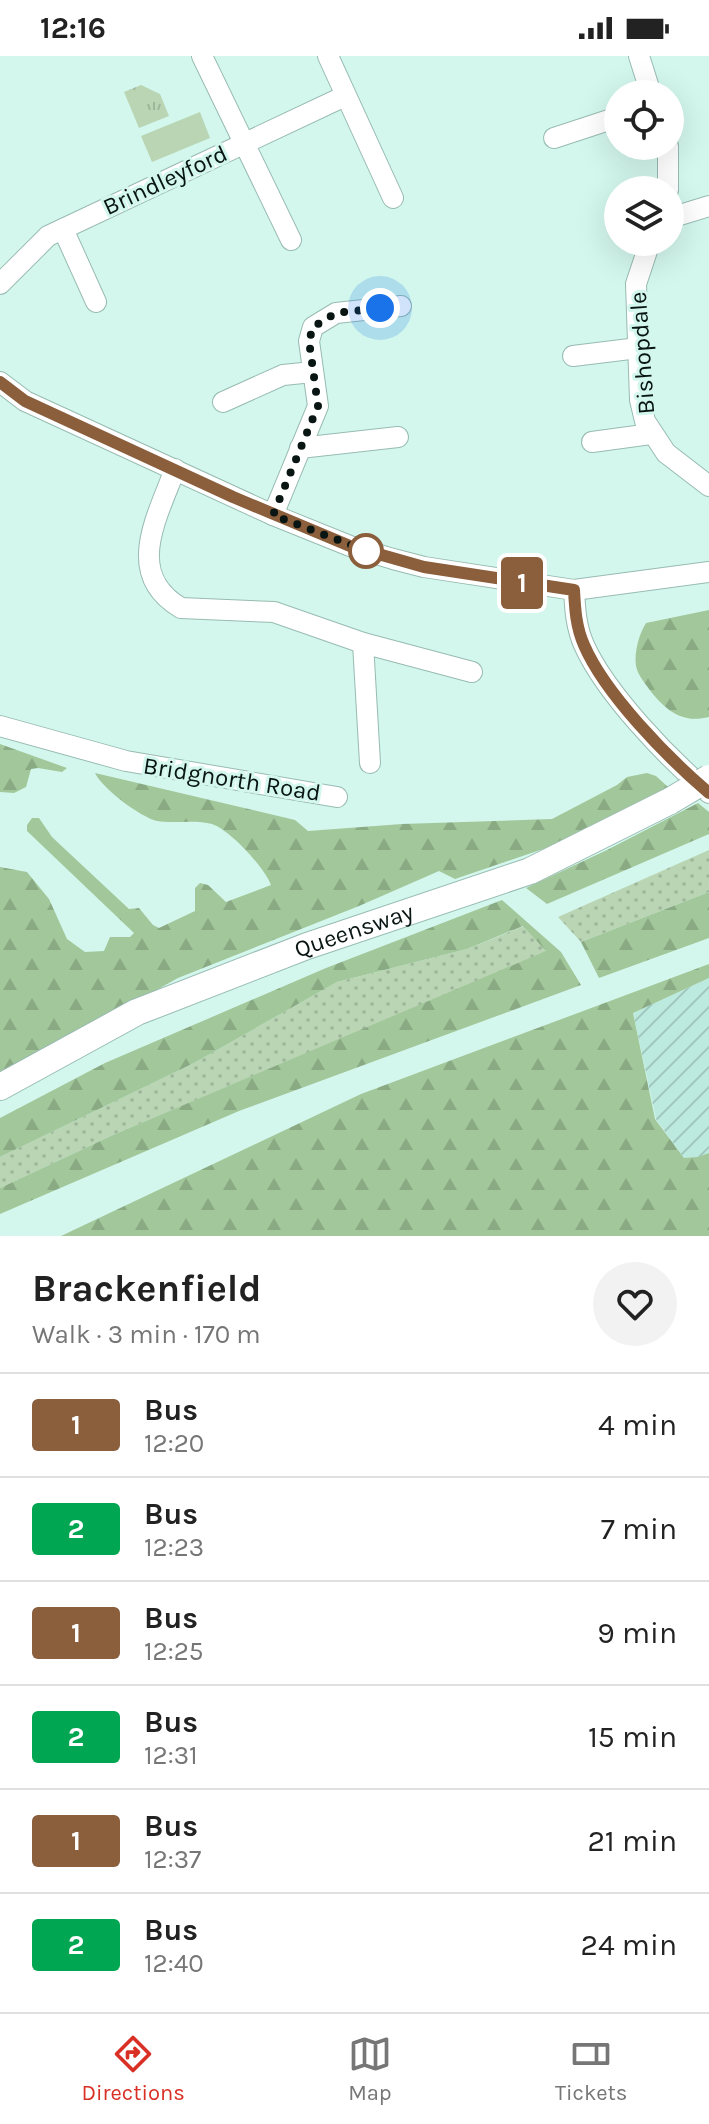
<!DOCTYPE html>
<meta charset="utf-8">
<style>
body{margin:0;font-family:Karla,sans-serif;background:#f2f2f2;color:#222;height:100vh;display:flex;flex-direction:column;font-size:30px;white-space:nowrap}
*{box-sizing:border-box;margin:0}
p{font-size:26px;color:#767676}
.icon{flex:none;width:44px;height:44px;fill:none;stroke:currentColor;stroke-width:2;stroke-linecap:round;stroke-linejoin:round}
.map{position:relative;height:1180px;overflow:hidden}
.side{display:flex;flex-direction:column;background:#fff;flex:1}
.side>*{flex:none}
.badge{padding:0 16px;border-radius:6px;font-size:28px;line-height:52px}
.controls{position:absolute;left:604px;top:24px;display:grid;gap:16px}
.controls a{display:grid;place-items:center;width:80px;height:80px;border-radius:50%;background:#fff;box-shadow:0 8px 32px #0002;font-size:40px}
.you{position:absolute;width:40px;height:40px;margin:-20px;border:6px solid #fff;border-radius:50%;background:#1a73e8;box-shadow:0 0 0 12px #1a73e833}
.map>.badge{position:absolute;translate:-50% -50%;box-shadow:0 0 0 4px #fff}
.round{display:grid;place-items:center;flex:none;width:84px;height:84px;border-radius:42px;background:#f2f2f2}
.overview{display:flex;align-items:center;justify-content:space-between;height:136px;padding:0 32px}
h1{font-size:38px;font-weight:700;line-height:60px}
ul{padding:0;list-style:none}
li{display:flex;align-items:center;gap:24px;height:104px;padding:0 32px;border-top:2px solid #e0e0e0}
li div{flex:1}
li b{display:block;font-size:30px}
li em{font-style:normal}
li .badge{min-width:88px;font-weight:700;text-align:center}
.status{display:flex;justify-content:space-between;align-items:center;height:56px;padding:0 40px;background:#fff;direction:ltr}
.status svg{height:22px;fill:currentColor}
.tabs{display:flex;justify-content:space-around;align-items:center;height:112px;border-top:2px solid #e0e0e0;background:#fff;font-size:22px;color:#767676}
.tabs a{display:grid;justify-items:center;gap:4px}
.tabs .active{color:#d93025}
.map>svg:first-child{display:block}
.industrial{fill:url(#industrial-furrows)}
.grass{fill:url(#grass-dots)}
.forest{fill:url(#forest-firs)}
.park{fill:url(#park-tufts)}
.pitch{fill:#bad5b4}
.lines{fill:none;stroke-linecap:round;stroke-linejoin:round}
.minor-casing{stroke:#98bbb2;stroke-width:22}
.major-casing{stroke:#98bbb2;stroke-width:28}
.minor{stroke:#fff;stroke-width:20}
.major{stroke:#fff;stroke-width:26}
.major-bridge-casing{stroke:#98bbb2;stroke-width:28;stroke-linecap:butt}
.major-bridge{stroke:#fff;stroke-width:26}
.line-casing{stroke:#fff;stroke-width:18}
.line{stroke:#8b5e3c;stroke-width:12}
.walk{stroke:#081512;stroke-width:8;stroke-dasharray:0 14.4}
.stop-dot{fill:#fff;stroke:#8b5e3c;stroke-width:4}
.labels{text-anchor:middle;stroke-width:6;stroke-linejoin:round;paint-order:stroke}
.street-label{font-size:24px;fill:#081512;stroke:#d3f7ed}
</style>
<div class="status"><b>12:16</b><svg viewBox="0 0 49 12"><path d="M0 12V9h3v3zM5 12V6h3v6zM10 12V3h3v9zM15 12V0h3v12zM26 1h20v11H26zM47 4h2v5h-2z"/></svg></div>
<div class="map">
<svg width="709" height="1180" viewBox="0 0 709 1180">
<defs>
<pattern id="industrial-furrows" width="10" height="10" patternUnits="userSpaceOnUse" patternTransform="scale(2)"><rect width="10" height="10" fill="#bdeadf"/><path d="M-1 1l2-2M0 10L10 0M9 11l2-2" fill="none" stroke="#a1c8be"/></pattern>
<pattern id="grass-dots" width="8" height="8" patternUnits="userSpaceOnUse" patternTransform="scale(2)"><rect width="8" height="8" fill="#bad5b4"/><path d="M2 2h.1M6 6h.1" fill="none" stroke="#9eb69a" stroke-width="1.8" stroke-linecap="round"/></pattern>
<pattern id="forest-firs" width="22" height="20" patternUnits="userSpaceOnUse" patternTransform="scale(2)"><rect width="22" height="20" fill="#a2c79a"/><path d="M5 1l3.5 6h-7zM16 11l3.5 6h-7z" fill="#8aaa84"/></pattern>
<pattern id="park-tufts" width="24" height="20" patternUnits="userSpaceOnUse" patternTransform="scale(2)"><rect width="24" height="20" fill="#bad5b4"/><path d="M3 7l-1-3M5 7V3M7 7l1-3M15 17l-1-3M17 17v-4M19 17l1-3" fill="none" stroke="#9eb69a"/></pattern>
</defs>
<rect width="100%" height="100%" fill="#d3f7ed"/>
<polygon class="industrial" points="709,922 709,1097 698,1102 684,1102 656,1063 633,957"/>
<g class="grass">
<polygon points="709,794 709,836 581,886 558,861"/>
<polygon points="524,870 547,896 113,1079 0,1132 0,1101 194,1007 337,926 467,893"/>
</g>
<g class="forest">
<path d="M 709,554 L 709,661 C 682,668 665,654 649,633 C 644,626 638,619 636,610 C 634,596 639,578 646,567 Z"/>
<polygon points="0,688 67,712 62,716 38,712 31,713 26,731 14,737 0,736"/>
<path d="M 95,717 L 295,764 L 308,775 L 402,768 L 552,763 L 617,729 L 627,721 L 647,717 L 656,720 L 668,731 L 546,792 L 455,823 L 439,815 L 359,850 L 178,922 L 0,1021 L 0,811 L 27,816 L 49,843 L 67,883 L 85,896 L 104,895 L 110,881 L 130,881 L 134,877 L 27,775 L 27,769 L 32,762 L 39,762 L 52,781 L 129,853 L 139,852 L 153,869 L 159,872 L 195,855 L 195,832 L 200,827 L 208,829 L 226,846 L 271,829 C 264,811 230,774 212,768 C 194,763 175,768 157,765 C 140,761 102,732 95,717 Z"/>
<polygon points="698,747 709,756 709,778 547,848 526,832 607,794"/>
<polygon points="709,836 709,882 599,922 581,886"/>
<polygon points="502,844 561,896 581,929 239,1055 0,1158 0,1132 113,1079 546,895 523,870 467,893 337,926 194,1007 0,1101 0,1062 105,1007 326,912"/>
<polygon points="709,908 709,922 633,957 655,1063 684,1102 698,1101 709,1097 709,1180 61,1180 361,1038"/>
</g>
<polygon class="park" points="141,29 160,38 169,60 139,72 124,36"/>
<polygon class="pitch" points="200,56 210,82 152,106 141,80"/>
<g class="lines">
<g class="minor-casing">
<g id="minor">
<polyline points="202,0 291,184"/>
<polyline points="328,0 393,142"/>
<polyline points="639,0 651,38"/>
<polyline points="554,82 618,61"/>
<polyline points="668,134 668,90"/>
<polyline points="670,162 709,150"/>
<polyline points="63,173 96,246"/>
<polyline points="650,186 636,228 640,344 645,365 666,397 709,430"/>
<polyline points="0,228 48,180 345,40"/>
<polyline points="573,300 638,292"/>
<polyline points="0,326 25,345 273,459 350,490 393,503 424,511 574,534 709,516"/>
<polyline points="223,346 283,319 313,316"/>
<polyline points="592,386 651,378"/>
<polyline points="300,392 398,381"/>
<path d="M 175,413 C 158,460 123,518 181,552 L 274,556 L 363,587 L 472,616"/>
<polyline points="273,459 318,350 309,285 313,271 336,257 401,250"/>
<path d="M 574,534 C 575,553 576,571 584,589 C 606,638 668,702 709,737"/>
<polyline points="363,587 370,707"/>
<polyline points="0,670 126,705 337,741"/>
</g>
</g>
<g class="major-casing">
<g id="major">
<path id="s1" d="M 0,1031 L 137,956 L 307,890 L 530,815 L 670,745"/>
</g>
</g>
<use href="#minor" class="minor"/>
<use href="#major" class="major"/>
<g class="major-bridge-casing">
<polyline id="major-bridge" points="670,745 709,722"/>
</g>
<use href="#major-bridge" class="major-bridge"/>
</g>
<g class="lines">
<g class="line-casing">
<path id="line" d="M 0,326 L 25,345 L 233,441 L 350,490 L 424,511 L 574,534 C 575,553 576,571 584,589 C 605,638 668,702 709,737"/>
</g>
<use href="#line" class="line"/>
<polyline class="walk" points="366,495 372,497 273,459 318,350 309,285 313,271 336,257 380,252"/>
</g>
<circle class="stop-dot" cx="366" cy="495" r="16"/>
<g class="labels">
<g class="street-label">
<text transform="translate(165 124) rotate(-25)" y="8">Brindleyford</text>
<text transform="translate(642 297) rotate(-94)" y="8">Bishopdale</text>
<text transform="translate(232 723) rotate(9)" y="8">Bridgnorth Road</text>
<text dy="8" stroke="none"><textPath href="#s1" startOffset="388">Queensway</textPath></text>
</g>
</g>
</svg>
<div class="controls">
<a><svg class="icon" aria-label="locate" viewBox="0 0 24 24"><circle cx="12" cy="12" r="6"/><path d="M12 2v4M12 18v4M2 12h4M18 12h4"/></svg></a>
<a><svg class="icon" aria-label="layers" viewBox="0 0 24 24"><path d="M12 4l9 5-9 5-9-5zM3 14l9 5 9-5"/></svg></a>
</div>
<div class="you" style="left:380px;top:252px"></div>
<b class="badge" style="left:522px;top:527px;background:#8b5e3c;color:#fff">1</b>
</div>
<section class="side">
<div class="overview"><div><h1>Brackenfield</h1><p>Walk · 3 min · 170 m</p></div><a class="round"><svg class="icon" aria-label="heart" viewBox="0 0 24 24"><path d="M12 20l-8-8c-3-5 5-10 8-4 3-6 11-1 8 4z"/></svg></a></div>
<ul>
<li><span class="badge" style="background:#8b5e3c;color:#fff">1</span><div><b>Bus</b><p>12:20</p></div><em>4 min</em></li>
<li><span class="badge" style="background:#00a651;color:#fff">2</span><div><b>Bus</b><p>12:23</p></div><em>7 min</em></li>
<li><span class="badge" style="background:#8b5e3c;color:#fff">1</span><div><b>Bus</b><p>12:25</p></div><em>9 min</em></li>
<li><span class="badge" style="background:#00a651;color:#fff">2</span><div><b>Bus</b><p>12:31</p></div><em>15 min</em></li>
<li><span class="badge" style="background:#8b5e3c;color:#fff">1</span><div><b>Bus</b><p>12:37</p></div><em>21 min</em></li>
<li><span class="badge" style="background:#00a651;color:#fff">2</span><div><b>Bus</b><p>12:40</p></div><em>24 min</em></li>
</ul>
</section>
<nav class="tabs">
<a class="active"><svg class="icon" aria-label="directions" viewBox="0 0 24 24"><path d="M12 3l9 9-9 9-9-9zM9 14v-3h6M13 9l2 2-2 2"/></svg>Directions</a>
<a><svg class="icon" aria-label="map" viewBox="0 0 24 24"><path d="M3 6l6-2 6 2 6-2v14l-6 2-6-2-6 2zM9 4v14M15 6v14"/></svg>Map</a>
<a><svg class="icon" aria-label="tickets" viewBox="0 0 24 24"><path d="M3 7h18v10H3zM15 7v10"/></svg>Tickets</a>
</nav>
